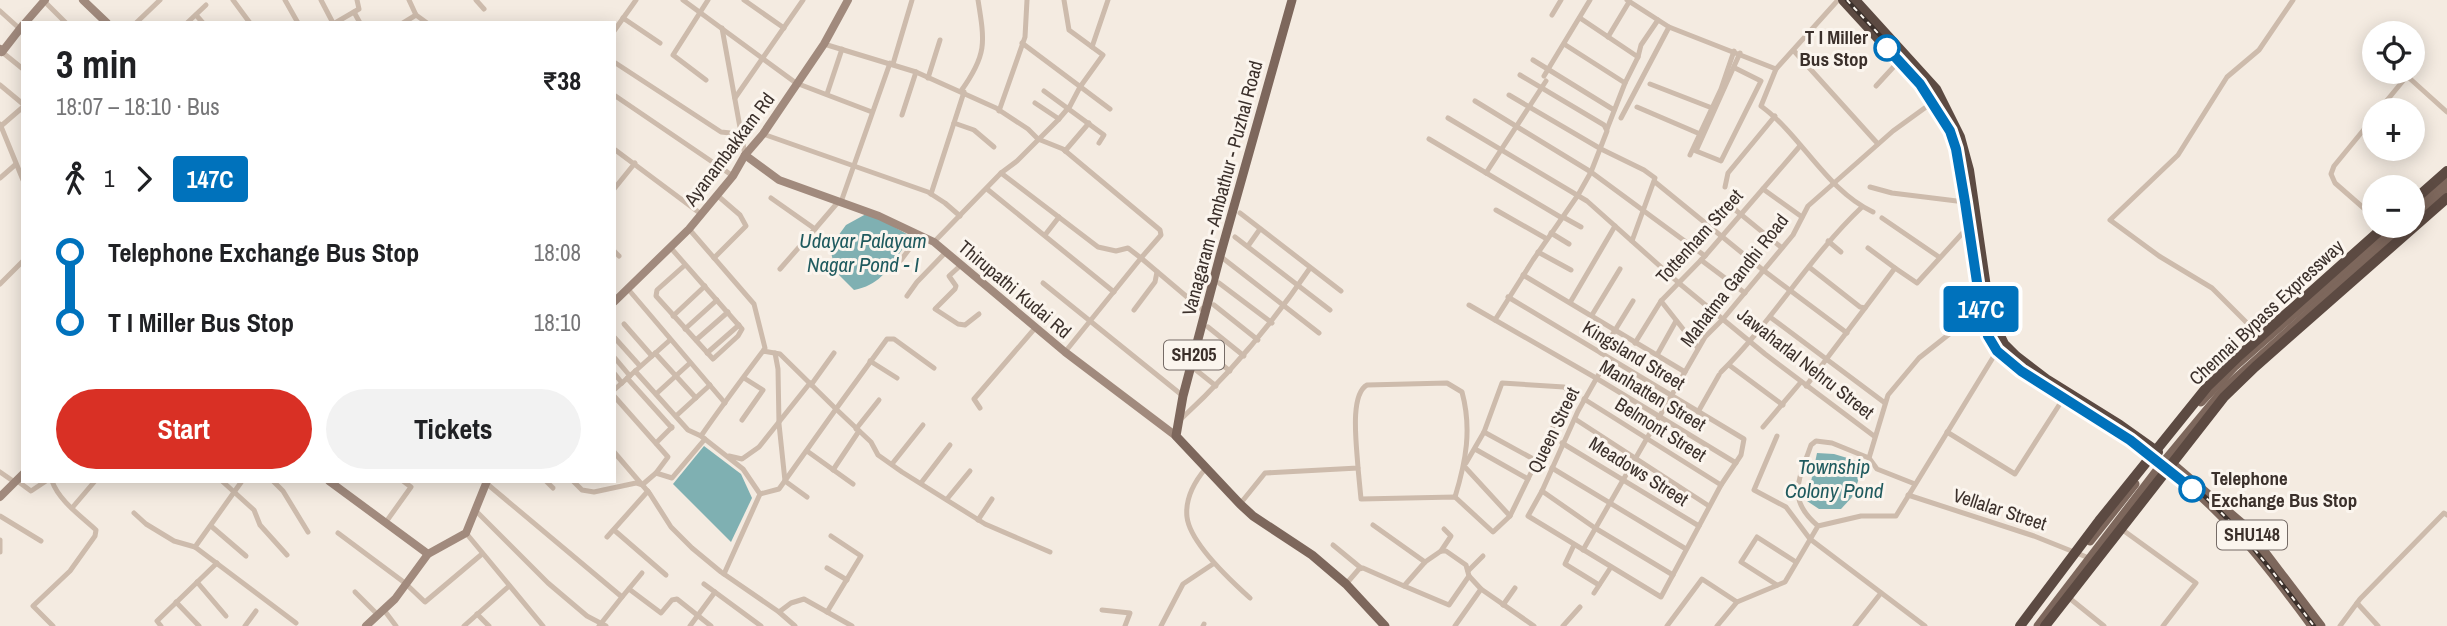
<!DOCTYPE html>
<meta charset="utf-8">
<style>
body{margin:0;font-family:"Archivo Narrow",sans-serif;background:#f2f2f2;color:#202124;height:100vh;display:flex;flex-direction:column;font-size:26px;white-space:nowrap}
*{box-sizing:border-box;margin:0}
p{font-size:23px;color:#757577}
.icon{flex:none;width:38px;height:38px;fill:none;stroke:currentColor;stroke-width:2;stroke-linecap:round;stroke-linejoin:round}
.map{position:relative;flex:1;overflow:hidden}
.panel{position:absolute;left:21px;top:21px;width:595px;height:462px;display:flex;flex-direction:column;background:#fff;border-radius:0px;box-shadow:0 4px 18px #0003}
.panel>*{flex:none}
.badge{padding:0 14px;border-radius:5px;font-size:24px;line-height:46px}
.buttons{position:absolute;left:2362px;top:21px;display:grid;gap:14px}
.buttons a{display:grid;place-items:center;width:63px;height:63px;border-radius:50%;background:#fff;box-shadow:0 4px 18px #0003;font-size:35px}
.map>.badge{position:absolute;translate:-50% -50%;box-shadow:0 0 0 4px #fff}
.legs{display:flex;align-items:center;gap:10px;height:77px;padding:0 35px;font-size:23px}
.legs p{margin-inline-start:auto}
.summary{display:flex;align-items:center;justify-content:space-between;height:119px;padding:0 35px}
h1{font-size:38px;font-weight:700;line-height:52px}
.button{display:flex;gap:14px;margin-top:auto;padding:14px 35px}
.button a{flex:1;height:80px;border-radius:42px;background:#d93025;color:#fff;font-size:28px;font-weight:700;line-height:80px;text-align:center}
.button a+a{background:#f2f2f2;color:#202124}
ul{padding:0 35px;list-style:none}
li{display:flex;align-items:center;gap:24px;height:70px;font-size:26px}
li i{display:grid;place-items:center;width:10px;height:100%;margin:0 9px;background:currentColor}
li i::after{content:'';width:18px;height:18px;margin:-9px;border:5px solid;border-radius:50%;background:#fff}
li p{margin-inline-start:auto}
li:first-child i{background:linear-gradient(#0000 50%,currentColor 0)}
li:last-child i{background:linear-gradient(currentColor 50%,#0000 0)}
.map>svg:first-child{display:block}
.water{fill:#7fb0b2}
.lines{fill:none;stroke-linecap:round;stroke-linejoin:round}
.street{stroke:#cdbbac;stroke-width:5}
.secondary{stroke:#a18a7d;stroke-width:8}
.primary{stroke:#7d675c;stroke-width:9}
.highway{stroke:#5c4a42;stroke-width:10}
.rail-casing{stroke:#3b302b;stroke-width:4.5}
.rail{stroke:#fbf5ee;stroke-width:2;stroke-dasharray:5;stroke-linecap:butt}
.highway-bridge{stroke:#5c4a42;stroke-width:10}
.line-1-casing{stroke:#fff;stroke-width:16}
.line-1{stroke:#0072bc;stroke-width:10}
.stop-1-dot{fill:#fff;stroke:#0072bc;stroke-width:3.5}
.labels{text-anchor:middle;stroke-width:6;stroke-linejoin:round;paint-order:stroke}
.shield{fill:#fbf5ee;stroke:#756b66;stroke-width:2}
.shield-label{font-size:18px;font-weight:bold;fill:#3b302b}
.stop-label{font-size:19px;font-weight:bold;fill:#3b302b;stroke:#fbf5ee;text-anchor:end}
.street-label{font-size:19px;fill:#3b302b;stroke:#fbf5ee}
.water-label{font-size:21px;font-style:italic;fill:#1f5a5e;stroke:#fbf5ee}
</style>
<div class="map">
<svg width="2447" height="626" viewBox="0 0 2447 626">
<rect width="100%" height="100%" fill="#f4ebe1"/>
<g class="water">
<path d="M 866,214 L 884,221 L 912,237 C 892,260 886,284 854,290 L 835,271 L 830,247 L 846,225 Z"/>
<polygon points="704,446 741,474 752,498 731,542 673,484"/>
<polygon points="1817,453 1834,454 1864,463 1853,496 1841,509 1819,509 1807,501"/>
</g>
<g class="lines">
<g class="street">
<polyline points="233,0 250,23"/>
<polyline points="285,0 298,23"/>
<polyline points="321,0 333,23"/>
<polyline points="409,0 416,15 427,23"/>
<polyline points="476,0 484,9"/>
<polyline points="683,0 796,83 872,112"/>
<polyline points="744,0 784,28"/>
<polyline points="1627,0 1669,27"/>
<path d="M 1838,0 L 1776,69 L 1761,106 C 1802,136 1826,190 1873,212"/>
<polyline points="44,1 66,23"/>
<polyline points="0,11 20,29"/>
<polyline points="354,12 360,23"/>
<polyline points="196,15 203,23"/>
<polyline points="1552,15 1561,0"/>
<polyline points="623,18 660,43"/>
<polyline points="1580,18 1638,57 1641,45 1658,20"/>
<polyline points="136,23 160,0"/>
<polyline points="187,23 206,5"/>
<polyline points="335,23 359,9 357,0"/>
<polyline points="403,23 416,15"/>
<polyline points="722,28 745,155"/>
<polyline points="614,31 636,0"/>
<polyline points="1608,37 1629,2"/>
<polyline points="1022,43 1110,109"/>
<polyline points="824,44 916,72 996,108 1028,129 1038,139 1063,149 1160,230 1161,235 1141,258 1206,313"/>
<polyline points="1564,44 1625,83"/>
<polyline points="1092,47 1108,0"/>
<polyline points="1794,51 1878,144"/>
<polyline points="2,52 23,69"/>
<polyline points="1533,60 1614,110"/>
<polyline points="614,62 721,132 740,134"/>
<polyline points="893,64 912,0"/>
<polyline points="1735,68 1761,81 1721,161 1696,151 1740,53"/>
<polyline points="1520,75 1604,125 1607,131 1591,172 1578,195 1533,260 1495,320 1596,378 1736,463"/>
<polyline points="1544,76 1590,0"/>
<polyline points="928,78 940,40"/>
<polyline points="706,80 673,55 708,0"/>
<polyline points="1650,84 1712,108"/>
<polyline points="0,85 23,104"/>
<polyline points="1876,86 1899,61"/>
<path d="M 961,91 C 987,55 985,43 978,0"/>
<polyline points="1044,91 1104,135 1099,143"/>
<polyline points="827,94 842,49"/>
<polyline points="614,95 733,176"/>
<polyline points="1509,95 1601,149 1644,170 1655,178 1632,241"/>
<polyline points="735,98 803,0"/>
<polyline points="1475,101 1591,172 1705,256"/>
<polyline points="1035,103 1059,119"/>
<polyline points="1637,107 1700,134"/>
<polyline points="2379,110 2407,76 2447,112"/>
<polyline points="999,111 1025,37 1027,0"/>
<polyline points="902,115 916,72"/>
<polyline points="2375,116 2334,166 2331,174 2335,183 2375,218"/>
<polyline points="1448,118 1587,201 1680,284 1765,354 1874,436"/>
<polyline points="1621,118 1669,27 1776,69"/>
<polyline points="954,123 974,130 994,147"/>
<polyline points="0,124 23,180"/>
<polyline points="1,126 23,107"/>
<polyline points="1607,129 1625,83 1638,57"/>
<polyline points="763,134 928,192 945,203 960,216"/>
<polyline points="1429,139 1562,218"/>
<polyline points="614,149 701,214"/>
<polyline points="1065,151 1089,123"/>
<polyline points="1690,155 1721,89 1734,51"/>
<polyline points="1001,173 1098,247 1116,251 1128,248 1141,258 1065,352"/>
<polyline points="1486,173 1546,81"/>
<polyline points="0,178 15,165"/>
<polyline points="1655,182 1763,270 1847,333"/>
<polyline points="1725,187 1728,173 1775,116"/>
<polyline points="1870,187 1892,193 1965,202"/>
<polyline points="614,189 635,163"/>
<polyline points="987,189 1114,292"/>
<polyline points="1763,189 1802,217"/>
<polyline points="931,194 964,92"/>
<polyline points="771,198 815,229 839,201"/>
<polyline points="841,202 890,63"/>
<polyline points="1733,208 1782,248"/>
<polyline points="1496,210 1547,239"/>
<polyline points="1240,213 1341,291"/>
<polyline points="1563,217 1581,227"/>
<polyline points="1882,218 1939,257"/>
<path d="M 689,229 L 754,304 L 765,348 L 763,351 C 742,379 721,407 701,436 L 743,469 L 760,494 L 779,489 L 836,409 L 780,354 L 763,351"/>
<polyline points="1551,233 1569,244"/>
<polyline points="1045,235 1059,217"/>
<polyline points="1235,237 1330,310"/>
<polyline points="1828,241 1841,252"/>
<polyline points="934,242 1001,173 1017,161 1058,120 1070,106 1080,87 1103,55 1069,30 1064,0"/>
<polyline points="1248,246 1260,229"/>
<polyline points="670,247 742,329 738,336 713,359 656,296 657,290 685,265"/>
<polyline points="1868,248 1895,268"/>
<polyline points="614,251 619,256"/>
<polyline points="1538,252 1571,270"/>
<polyline points="1220,256 1319,333"/>
<polyline points="714,258 746,226 740,215 718,196"/>
<polyline points="901,260 919,236"/>
<polyline points="1701,260 1745,293"/>
<polyline points="961,265 949,276 956,286 955,289 935,309 958,324 965,325 979,314"/>
<polyline points="1809,267 1860,307 1865,308 1895,268 1917,283 1969,226"/>
<polyline points="780,269 815,229"/>
<polyline points="1523,275 1685,372"/>
<polyline points="1043,283 1183,396"/>
<polyline points="1219,283 1272,323"/>
<polyline points="0,284 23,261"/>
<polyline points="628,289 725,403"/>
<polyline points="907,296 917,282 946,252"/>
<polyline points="1508,297 1744,439 1741,455 1721,485 1661,597 1528,516 1542,491 1578,411 1608,358"/>
<polyline points="1571,301 1615,226"/>
<polyline points="1214,305 1258,340"/>
<polyline points="1469,305 1495,320"/>
<polyline points="1134,310 1155,282 1157,272"/>
<polyline points="1592,315 1620,269"/>
<polyline points="673,316 705,286"/>
<polyline points="1770,317 1885,403"/>
<polyline points="624,324 652,356"/>
<polyline points="1208,327 1244,356"/>
<polyline points="685,329 717,300"/>
<polyline points="614,337 640,366"/>
<polyline points="2262,338 2212,288 2159,256 2110,220 2178,155 2227,77 2259,50 2293,0"/>
<polyline points="696,340 728,312"/>
<polyline points="1635,343 1661,301"/>
<polyline points="1698,348 1661,301 1705,256 1800,146"/>
<polyline points="1203,350 1230,371"/>
<polyline points="655,353 696,398"/>
<polyline points="707,353 739,325"/>
<polyline points="775,353 778,369 779,424 785,481 807,497"/>
<polyline points="1601,353 1633,301"/>
<polyline points="1657,355 1676,321"/>
<polyline points="614,357 630,376"/>
<polyline points="870,361 897,378"/>
<polyline points="1729,365 1783,405"/>
<polyline points="934,368 894,339 887,339 836,409 871,442 878,455 902,472 985,524 1050,552"/>
<polyline points="1196,370 1216,386"/>
<polyline points="635,371 688,430 701,436"/>
<path d="M 1721,372 C 1773,321 1809,257 1862,207"/>
<polyline points="614,373 622,383"/>
<polyline points="627,378 672,428"/>
<polyline points="811,385 834,353"/>
<polyline points="1806,386 1865,308"/>
<polyline points="614,390 670,340"/>
<polyline points="656,394 690,363"/>
<polyline points="614,396 668,457 656,473"/>
<polyline points="1584,399 1721,485"/>
<polyline points="980,408 974,399 1036,327"/>
<polyline points="1698,412 1719,375"/>
<polyline points="676,416 710,385"/>
<path d="M 1181,419 C 1231,373 1272,324 1310,268"/>
<polyline points="1575,419 1709,506"/>
<polyline points="742,420 763,390 744,378"/>
<polyline points="1763,427 1801,382"/>
<polyline points="856,429 879,400"/>
<polyline points="1484,432 1537,461"/>
<polyline points="1947,432 2015,474 2063,399"/>
<polyline points="1777,436 1754,490 1786,507 1810,539 1925,626"/>
<polyline points="656,443 672,427"/>
<polyline points="1562,443 1699,526"/>
<polyline points="807,451 853,484"/>
<polyline points="614,452 650,494 671,527 692,548 721,572 779,612 791,603 804,599 852,626"/>
<polyline points="729,456 742,459 759,447 810,383"/>
<polyline points="1466,463 1484,432 1502,383 1564,387 1568,390 1569,394 1528,479 1475,449"/>
<polyline points="892,464 923,425"/>
<path d="M 1206,468 C 1195,481 1185,499 1187,517 C 1190,543 1231,581 1250,598"/>
<polyline points="1358,468 1361,499 1455,497 1493,532 1510,516 1464,466"/>
<polyline points="1552,468 1686,549"/>
<polyline points="833,470 859,431"/>
<polyline points="0,472 13,481"/>
<polyline points="16,480 31,491 46,481"/>
<path d="M 52,481 C 59,501 81,516 96,530 L 95,536 L 70,571 L 33,606 L 53,626"/>
<polyline points="222,481 254,510 260,525 287,555"/>
<polyline points="273,481 283,491 308,532"/>
<polyline points="546,481 553,488"/>
<polyline points="573,481 582,490 594,492 636,483 642,485 656,473 672,478 705,439"/>
<polyline points="486,483 622,597 599,626"/>
<polyline points="921,483 950,445"/>
<polyline points="1915,484 1877,469 1869,458 1888,395 1919,358 1981,309"/>
<polyline points="1542,491 1595,528 1673,575"/>
<polyline points="1908,495 2034,536 2089,558"/>
<polyline points="947,499 970,471"/>
<path d="M 1240,504 L 1265,473 L 1358,468 C 1357,448 1349,395 1367,385 L 1447,383 L 1462,392 C 1472,429 1466,461 1455,497"/>
<polyline points="72,508 95,481"/>
<polyline points="475,510 548,583 587,616 606,626"/>
<polyline points="134,513 146,524 174,541 195,547 296,623"/>
<polyline points="0,516 41,541"/>
<polyline points="1510,516 1528,479"/>
<polyline points="978,520 992,499"/>
<polyline points="386,522 411,487 403,481"/>
<polyline points="1373,525 1425,562"/>
<polyline points="211,526 246,556"/>
<path d="M 1818,526 C 1786,499 1799,480 1811,445 L 1816,441 L 1832,443 L 1869,458"/>
<polyline points="2120,528 2196,583 2163,626"/>
<polyline points="614,530 666,575"/>
<polyline points="338,533 405,583 425,602 482,554"/>
<polyline points="466,533 543,626"/>
<polyline points="607,537 648,491"/>
<polyline points="0,540 0,552"/>
<polyline points="1333,545 1361,568"/>
<polyline points="1574,545 1565,564 1599,585"/>
<polyline points="195,547 242,481"/>
<polyline points="1583,550 1705,337 1723,319 1793,235 1808,206 1893,131 1933,102"/>
<polyline points="1441,551 1451,536 1444,529"/>
<polyline points="827,568 847,580"/>
<polyline points="1468,571 1483,556"/>
<polyline points="724,574 760,494"/>
<polyline points="197,582 226,616"/>
<polyline points="704,584 761,626"/>
<polyline points="1346,584 1359,569 1363,568 1404,586 1425,562 1441,551 1446,551 1466,565 1469,576 1481,589 1534,626"/>
<polyline points="1777,585 1741,562 1757,537 1796,562"/>
<polyline points="1404,586 1449,605 1469,576"/>
<polyline points="629,589 661,613 672,600 677,599 711,626"/>
<polyline points="355,592 378,615"/>
<polyline points="1594,593 1611,567"/>
<polyline points="622,597 642,573"/>
<polyline points="2068,597 2104,626"/>
<polyline points="176,602 199,626"/>
<polyline points="2357,603 2378,626"/>
<polyline points="1503,605 1515,588"/>
<polyline points="384,610 396,626"/>
<polyline points="1102,610 1130,613 1125,626"/>
<polyline points="779,612 795,626"/>
<polyline points="827,612 861,556 831,536"/>
<polyline points="477,614 489,626"/>
<polyline points="161,626 157,621 217,563"/>
<polyline points="245,626 256,611"/>
<polyline points="464,626 509,586"/>
<polyline points="690,626 715,592"/>
<polyline points="1161,626 1183,584 1213,564"/>
<polyline points="1203,626 1204,624"/>
<polyline points="1455,626 1481,589"/>
<polyline points="1563,626 1580,607"/>
<polyline points="1667,626 1702,579 1737,602"/>
<polyline points="1717,626 1737,602 1785,582 1818,526 1861,516 1896,516 1997,351"/>
<polyline points="1855,626 1881,593"/>
<polyline points="2340,626 2360,599 2444,513 2447,515"/>
</g>
<g class="secondary">
<polyline points="83,0 107,23"/>
<polyline points="25,23 45,0"/>
<polyline points="0,49 2,52 23,25"/>
<polyline points="745,155 779,180 879,216 934,242 1065,352 1176,436"/>
<polyline points="614,302 689,229 733,176 745,155 763,134 824,44 848,0"/>
<polyline points="329,481 428,554"/>
<polyline points="0,497 23,474"/>
<polyline points="366,626 395,599 428,554 466,533 487,481"/>
</g>
<g class="primary">
<polyline points="1292,0 1220,256 1183,396 1176,436 1240,504 1253,516 1312,555 1346,584 1385,626"/>
<polyline points="2413,210 2447,180"/>
<polyline points="2413,218 2447,188"/>
<polyline points="2201,402 2235,366 2395,226"/>
<polyline points="2168,460 2245,526 2321,626"/>
<path d="M 2164,466 C 2226,512 2267,565 2312,626"/>
<polyline points="2090,541 2135,484"/>
<polyline points="2038,626 2162,464 2225,388 2405,226"/>
</g>
<g class="highway">
<polyline points="1843,0 1920,84 1950,131 1956,149 1965,202 1981,309 1988,336 1997,351 2021,371 2154,458"/>
<polyline points="1855,0 1936,89 1960,137 1969,170 1990,315 2004,344 2016,356 2046,379 2120,425 2158,452"/>
<polyline points="2413,201 2447,171"/>
</g>
<g class="rail-casing">
<path id="rail" d="M 1847,0 C 1882,39 1939,91 1956,142 C 1969,182 1972,236 1978,278 C 1982,302 1984,328 1998,349 C 2008,363 2026,371 2040,381 C 2058,394 2077,409 2096,421 C 2120,436 2145,449 2168,466 C 2227,509 2270,568 2314,626"/>
</g>
<use href="#rail" class="rail"/>
<g class="highway-bridge">
<polyline points="2020,626 2099,521 2207,387 2240,355 2385,226"/>
<polyline points="2045,626 2224,397 2255,367 2447,198"/>
</g>
</g>
<g class="lines">
<g class="line-1-casing">
<polyline id="line-1" points="1887,48 1920,84 1950,131 1956,149 1965,202 1981,309 1988,336 1997,351 2021,371 2130,440 2192,489"/>
</g>
<use href="#line-1" class="line-1"/>
</g>
<g class="stop-1-dot">
<circle cx="1887" cy="48" r="12"/>
<circle cx="2192" cy="489" r="12"/>
</g>
<g class="labels">
<g class="shield">
<rect x="1164" y="340.5" width="60" height="29" rx="5"/>
<rect x="2217" y="520.5" width="70" height="29" rx="5"/>
</g>
<g class="shield-label">
<text x="1194" y="361">SH205</text>
<text x="2252" y="541">SHU148</text>
</g>
<g class="stop-label">
<text x="1868" y="44">T I Miller<tspan x="1868" dy="22">Bus Stop</tspan></text>
<text x="2211" y="485" text-anchor="start">Telephone<tspan x="2211" dy="22">Exchange Bus Stop</tspan></text>
</g>
<g class="street-label">
<text transform="translate(729 149) rotate(-53)" y="7">Ayanambakkam Rd</text>
<text transform="translate(1222 188) rotate(-75)" y="7">Vanagaram - Ambathur - Puzhal Road</text>
<text transform="translate(1699 236) rotate(-48)" y="7">Tottenham Street</text>
<text transform="translate(1734 280) rotate(-52)" y="7">Mahatma Gandhi Road</text>
<text transform="translate(1015 289) rotate(40)" y="7">Thirupathi Kudai Rd</text>
<text transform="translate(2266 312) rotate(-43)" y="7">Chennai Bypass Expressway</text>
<text transform="translate(1634 355) rotate(31)" y="7">Kingsland Street</text>
<text transform="translate(1806 363) rotate(38)" y="7">Jawaharlal Nehru Street</text>
<text transform="translate(1653 395) rotate(31)" y="7">Manhatten Street</text>
<text transform="translate(1661 429) rotate(32)" y="7">Belmont Street</text>
<text transform="translate(1553 430) rotate(-64)" y="7">Queen Street</text>
<text transform="translate(1639 471) rotate(32)" y="7">Meadows Street</text>
<text transform="translate(2000 509) rotate(18)" y="7">Vellalar Street</text>
</g>
<g class="water-label">
<text x="863" y="248">Udayar Palayam<tspan x="863" dy="24">Nagar Pond - I</tspan></text>
<text x="1834" y="474">Township<tspan x="1834" dy="24">Colony Pond</tspan></text>
</g>
</g>
</svg>
<div class="buttons">
<a><svg class="icon" aria-label="locate" viewBox="0 0 24 24"><circle cx="12" cy="12" r="6"/><path d="M12 2v4M12 18v4M2 12h4M18 12h4"/></svg></a>
<a>+</a>
<a>−</a>
</div>
<b class="badge" style="left:1981px;top:309px;background:#0072bc;color:#fff">147C</b>
<section class="panel">
<div class="summary"><div><h1>3 min</h1><p>18:07 – 18:10 · Bus</p></div><b>₹38</b></div>
<div class="legs"><svg class="icon" aria-label="walk" viewBox="0 0 24 24"><circle cx="13" cy="4" r="2"/><path d="M13 8l-2 6 4 7M11 14l-3 7M7 12l3-4h3l4 4"/></svg>1<svg class="icon" aria-label="forward" viewBox="0 0 24 24"><path d="M9 5l7 7-7 7"/></svg><b class="badge" style="background:#0072bc;color:#fff">147C</b></div>
<ul>
<li><i style="color:#0072bc"></i><b>Telephone Exchange Bus Stop</b><p>18:08</p></li>
<li><i style="color:#0072bc"></i><b>T I Miller Bus Stop</b><p>18:10</p></li>
</ul>
<div class="button"><a>Start</a><a>Tickets</a></div>
</section>
</div>
